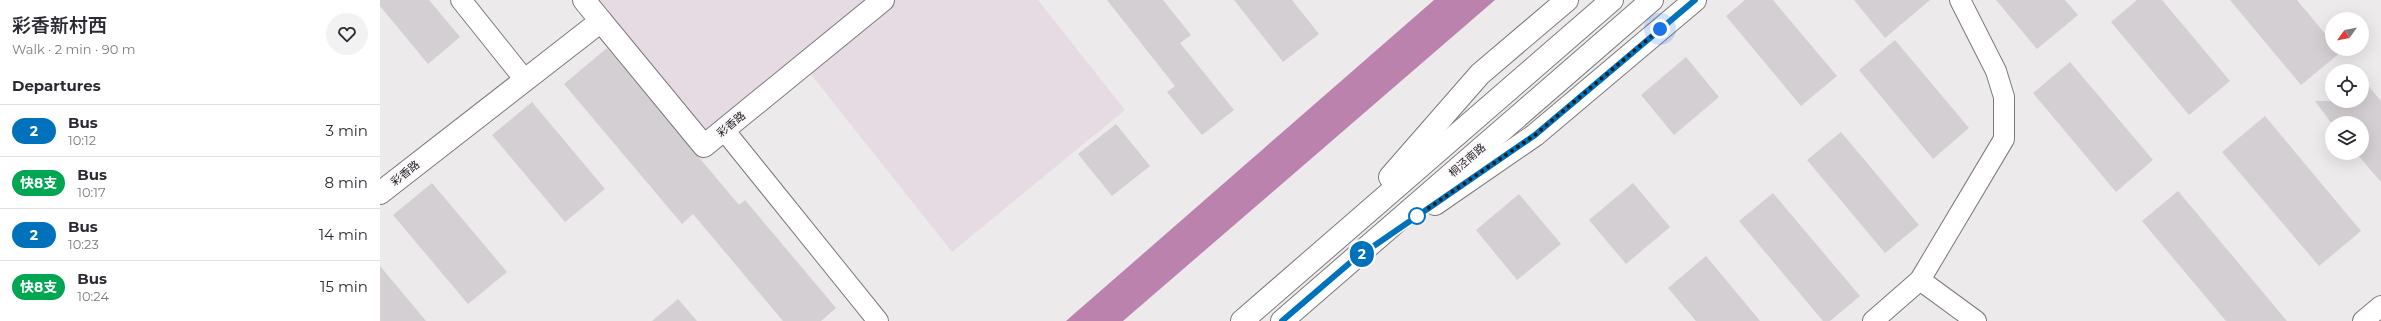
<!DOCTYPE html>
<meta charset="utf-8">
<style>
body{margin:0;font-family:Montserrat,"Noto Sans SC",sans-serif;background:#f2f2f3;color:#2b2b33;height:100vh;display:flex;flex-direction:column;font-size:15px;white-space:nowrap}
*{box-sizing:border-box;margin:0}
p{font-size:13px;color:#7c7c81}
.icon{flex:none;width:22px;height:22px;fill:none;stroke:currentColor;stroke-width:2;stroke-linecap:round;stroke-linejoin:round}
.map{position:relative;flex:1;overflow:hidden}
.drawer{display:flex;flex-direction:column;background:#fff;width:380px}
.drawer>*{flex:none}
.badge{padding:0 8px;border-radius:13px;font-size:14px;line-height:26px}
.needle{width:26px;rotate:237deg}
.fabs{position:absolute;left:1945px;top:12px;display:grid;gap:8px}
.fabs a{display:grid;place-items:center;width:44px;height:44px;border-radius:50%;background:#fff;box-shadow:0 4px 16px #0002;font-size:20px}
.you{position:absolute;width:20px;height:20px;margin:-10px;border:3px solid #fff;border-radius:50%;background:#1a73e8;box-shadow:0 0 0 6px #1a73e833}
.map>.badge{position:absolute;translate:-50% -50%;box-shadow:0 0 0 2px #fff}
h2{padding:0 12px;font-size:15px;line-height:36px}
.round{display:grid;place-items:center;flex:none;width:42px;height:42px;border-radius:21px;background:#f2f2f3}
.headline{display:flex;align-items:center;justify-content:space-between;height:68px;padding:0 12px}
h1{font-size:19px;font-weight:600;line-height:30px}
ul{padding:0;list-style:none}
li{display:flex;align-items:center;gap:12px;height:52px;padding:0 12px;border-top:1px solid #e1e1e2}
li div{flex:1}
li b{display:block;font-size:15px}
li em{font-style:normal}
li .badge{min-width:44px;font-weight:700;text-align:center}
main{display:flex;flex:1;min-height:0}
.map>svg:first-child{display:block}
.built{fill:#e6dbe3}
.water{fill:#bb82ad}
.building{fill:#d3cfd2}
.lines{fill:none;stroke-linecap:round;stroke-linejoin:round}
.street-casing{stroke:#7d797c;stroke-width:22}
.secondary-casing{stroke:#7d797c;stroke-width:24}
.primary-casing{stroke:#7d797c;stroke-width:24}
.street{stroke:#fff;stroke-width:20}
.secondary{stroke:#fff;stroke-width:22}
.primary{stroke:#fff;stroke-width:22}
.line-casing{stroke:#fff;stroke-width:9}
.line{stroke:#0072bc;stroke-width:6}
.walk{stroke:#1e1d1e;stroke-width:4;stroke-dasharray:0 7.2}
.stop-dot{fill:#fff;stroke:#0072bc;stroke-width:2}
.labels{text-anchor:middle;stroke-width:4;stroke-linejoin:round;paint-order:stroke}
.street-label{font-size:11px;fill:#1e1d1e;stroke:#fbf7fa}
</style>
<main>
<section class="drawer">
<div class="headline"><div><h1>彩香新村西</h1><p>Walk · 2 min · 90 m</p></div><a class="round"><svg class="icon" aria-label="heart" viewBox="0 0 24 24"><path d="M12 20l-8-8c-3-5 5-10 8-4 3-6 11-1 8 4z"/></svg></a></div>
<h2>Departures</h2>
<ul>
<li><span class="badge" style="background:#0072bc;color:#fff">2</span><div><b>Bus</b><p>10:12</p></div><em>3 min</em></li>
<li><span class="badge" style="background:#00a651;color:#fff">快8支</span><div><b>Bus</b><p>10:17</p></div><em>8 min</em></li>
<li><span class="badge" style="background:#0072bc;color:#fff">2</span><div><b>Bus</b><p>10:23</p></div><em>14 min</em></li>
<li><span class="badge" style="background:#00a651;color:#fff">快8支</span><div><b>Bus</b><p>10:24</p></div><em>15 min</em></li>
</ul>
</section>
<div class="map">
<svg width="2001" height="321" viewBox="0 0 2001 321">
<rect width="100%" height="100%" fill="#edeaec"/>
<polygon class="built" points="192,0 658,0 745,110 572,252 429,72 322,160"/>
<polygon class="water" points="1054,0 1115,0 743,321 686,321"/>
<g class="building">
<polygon points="0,0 49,0 80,37 48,64 0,6"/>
<polygon points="727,0 783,0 811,35 800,43 854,110 822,135 787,92 795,86"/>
<polygon points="854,0 912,0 939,34 903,62"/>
<polygon points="1365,0 1393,0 1457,76 1421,106 1346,16"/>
<polygon points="1474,0 1550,0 1505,38"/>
<polygon points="1616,0 1685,0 1698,15 1657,49"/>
<polygon points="1757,0 1782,0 1850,81 1809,115 1731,22"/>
<polygon points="1850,0 1917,0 1952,42 1952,49 1958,49 1961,52 1921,85"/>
<polygon points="1515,40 1589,128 1553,159 1479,70"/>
<polygon points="227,48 359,205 365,200 456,308 441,321 403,321 313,214 302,224 184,84"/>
<polygon points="1306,57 1339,97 1294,135 1261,95"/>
<polygon points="1690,62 1773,160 1736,192 1653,93"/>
<polygon points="1982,78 2001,101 2001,182 1976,153 1982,153 1982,123 1952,124 1935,101 1982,101"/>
<polygon points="152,102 225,189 185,222 112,135"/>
<polygon points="1885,116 1981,231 1939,266 1842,152"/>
<polygon points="736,124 770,166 732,196 698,154"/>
<polygon points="1461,132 1539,225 1505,253 1427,160"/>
<polygon points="52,183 127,272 88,304 13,215"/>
<polygon points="1253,183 1290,227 1246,264 1209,220"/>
<polygon points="1798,191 1907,321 1846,321 1762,221"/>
<polygon points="1393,193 1480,296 1450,321 1443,321 1359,221"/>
<polygon points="1139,194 1181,244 1137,280 1096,230"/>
<polygon points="1326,256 1380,321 1316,321 1288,288"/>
<polygon points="0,266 46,321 0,321"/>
<polygon points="298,299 317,321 272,321"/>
</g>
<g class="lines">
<g class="street-casing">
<g id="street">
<polyline points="81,0 145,80"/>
<polyline points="344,130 498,321"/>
<polyline points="1540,280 1596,321"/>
<polyline points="1493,321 1540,280 1624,139 1624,97 1616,71 1580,0"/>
<polyline points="1983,321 2001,306"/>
</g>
</g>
<g class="secondary-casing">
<g id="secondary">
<polyline points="221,21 324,146 503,0"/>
<polyline points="0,193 221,21 204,0"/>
</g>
</g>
<g class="primary-casing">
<g id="primary">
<polyline points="1010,177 1100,74 1187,0"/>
<polyline points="1055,204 1155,135 1315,0"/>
<polyline points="862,321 1232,0"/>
<polyline points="902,321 1272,0"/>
</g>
</g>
<use href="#street" class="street"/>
<use href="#secondary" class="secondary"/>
<use href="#primary" class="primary"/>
</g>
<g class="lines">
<g class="line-casing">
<polyline id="line" points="902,321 972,261 1155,135 1315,0"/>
</g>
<use href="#line" class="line"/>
<polyline class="walk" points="1037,216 1155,135 1280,29"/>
</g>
<circle class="stop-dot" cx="1037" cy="216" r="8"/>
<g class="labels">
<g class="street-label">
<text transform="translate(351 124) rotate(-39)" y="4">彩香路</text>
<text transform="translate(1087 160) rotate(-41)" y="4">桐泾南路</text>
<text transform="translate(25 173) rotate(-38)" y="4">彩香路</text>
</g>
</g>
</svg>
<div class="fabs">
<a><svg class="needle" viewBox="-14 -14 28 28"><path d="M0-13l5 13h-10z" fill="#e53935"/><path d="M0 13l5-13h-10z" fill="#7c7c81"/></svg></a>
<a><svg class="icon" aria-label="locate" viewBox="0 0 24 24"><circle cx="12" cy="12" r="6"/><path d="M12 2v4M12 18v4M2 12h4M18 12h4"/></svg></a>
<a><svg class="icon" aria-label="layers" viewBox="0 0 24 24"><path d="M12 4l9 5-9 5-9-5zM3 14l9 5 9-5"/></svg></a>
</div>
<div class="you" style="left:1280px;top:29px"></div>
<b class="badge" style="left:982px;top:254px;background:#0072bc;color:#fff">2</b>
</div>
</main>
